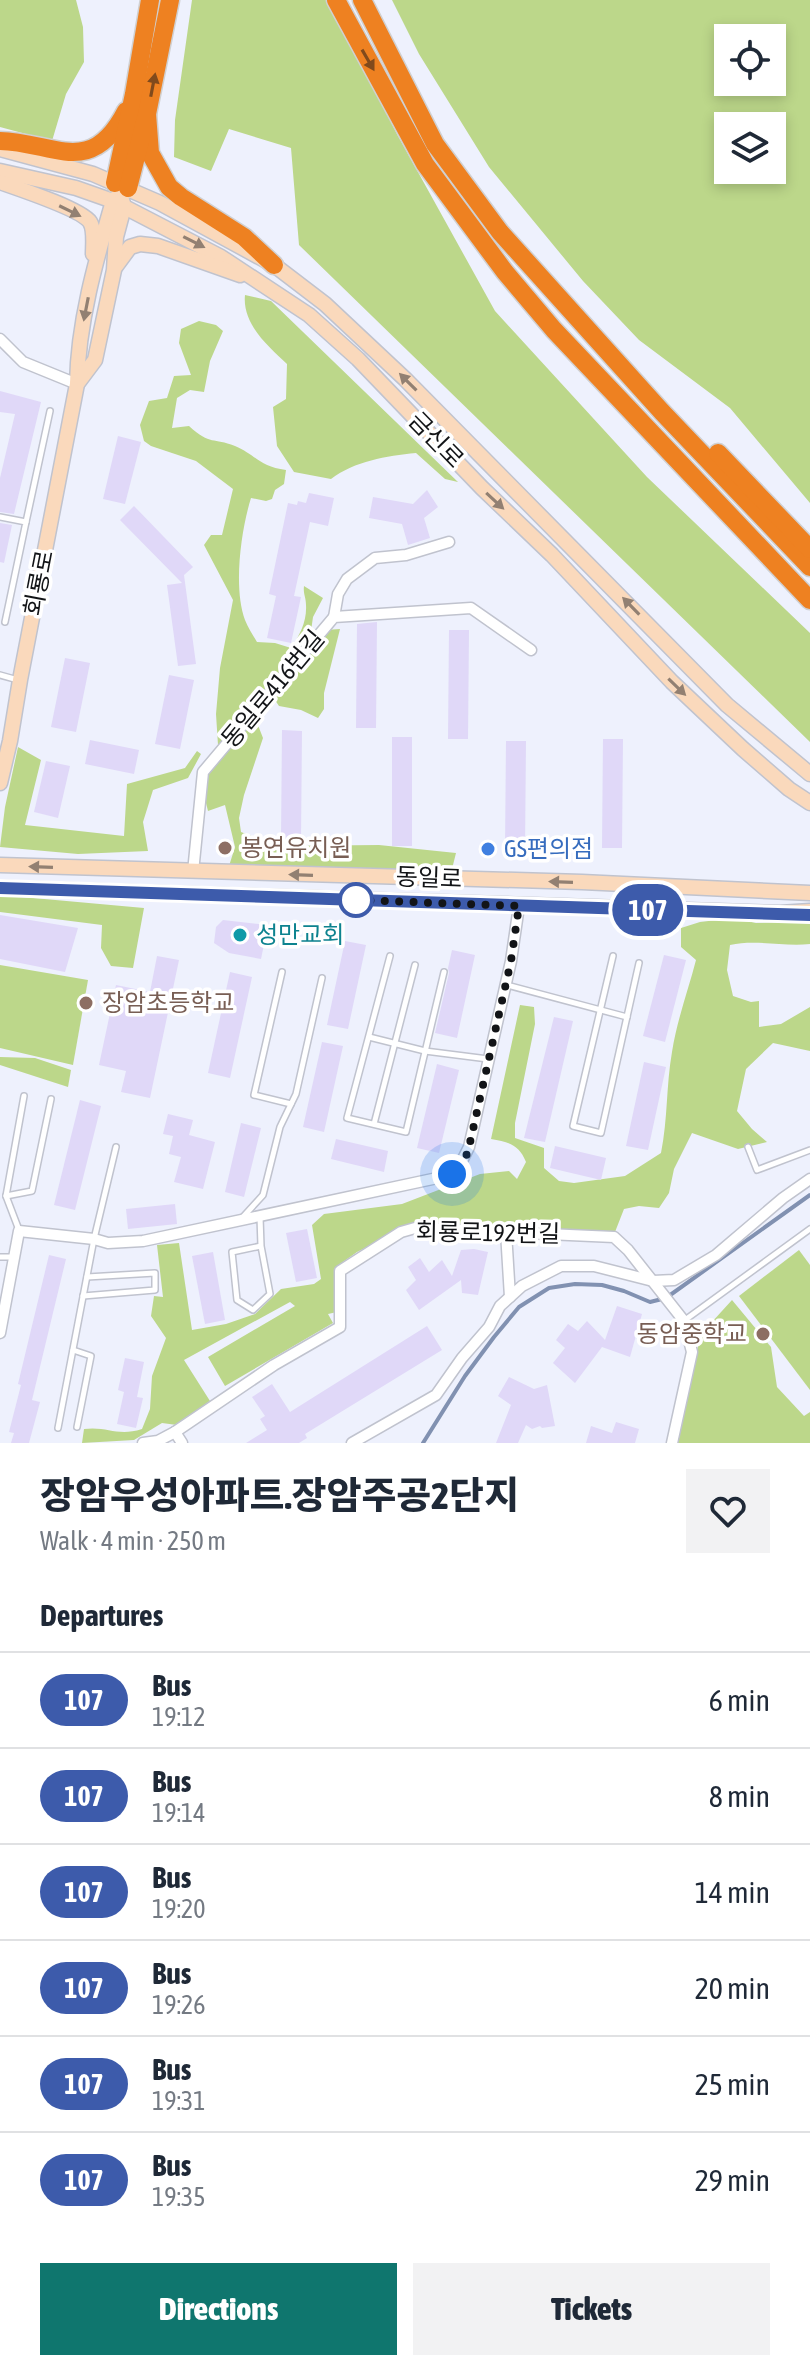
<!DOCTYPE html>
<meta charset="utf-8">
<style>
body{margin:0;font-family:"Asap Condensed","Noto Sans KR",sans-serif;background:#f2f2f3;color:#1f2937;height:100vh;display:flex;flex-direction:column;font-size:30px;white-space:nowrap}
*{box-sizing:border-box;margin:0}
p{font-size:26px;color:#747a83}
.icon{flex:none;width:44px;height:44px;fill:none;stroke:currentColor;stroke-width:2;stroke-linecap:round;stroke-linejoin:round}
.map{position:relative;height:1443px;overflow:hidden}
.side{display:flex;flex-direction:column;background:#fff;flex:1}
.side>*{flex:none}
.badge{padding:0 16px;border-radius:26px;font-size:28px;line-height:52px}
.controls{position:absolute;left:714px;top:24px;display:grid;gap:16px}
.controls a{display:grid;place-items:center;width:72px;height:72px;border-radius:0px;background:#fff;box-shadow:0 4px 12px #0003;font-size:40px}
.you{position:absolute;width:40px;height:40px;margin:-20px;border:6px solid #fff;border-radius:50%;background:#1a73e8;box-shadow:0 0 0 12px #1a73e833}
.map>.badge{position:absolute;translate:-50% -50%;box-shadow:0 0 0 4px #fff}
h2{padding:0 40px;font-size:30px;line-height:72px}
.round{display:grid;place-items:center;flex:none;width:84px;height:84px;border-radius:0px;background:#f2f2f3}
.head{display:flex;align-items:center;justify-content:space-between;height:136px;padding:0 40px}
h1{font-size:38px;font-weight:800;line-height:60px}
.primary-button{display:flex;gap:16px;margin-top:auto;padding:16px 40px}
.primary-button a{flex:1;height:92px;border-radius:0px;background:#0f766e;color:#fff;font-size:32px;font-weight:800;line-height:92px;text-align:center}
.primary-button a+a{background:#f2f2f3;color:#1f2937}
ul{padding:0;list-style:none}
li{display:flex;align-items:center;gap:24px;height:96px;padding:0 40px;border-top:2px solid #e0e1e3}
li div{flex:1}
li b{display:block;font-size:30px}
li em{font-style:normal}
li .badge{min-width:88px;font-weight:700;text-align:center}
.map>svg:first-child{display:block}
.green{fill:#bcd78a;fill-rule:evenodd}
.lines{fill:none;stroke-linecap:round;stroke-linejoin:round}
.stream{stroke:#8191b1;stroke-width:4}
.building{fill:#e0d8f8}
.lane-casing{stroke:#c0c3ce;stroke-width:8}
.street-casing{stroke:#c0c3ce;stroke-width:13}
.secondary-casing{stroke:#c0c3ce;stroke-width:17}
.highway-casing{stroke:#d0d0d1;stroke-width:21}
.lane{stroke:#fff;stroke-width:5}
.street{stroke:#fff;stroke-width:10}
.secondary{stroke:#fad9bc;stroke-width:14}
.highway{stroke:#ee8121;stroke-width:18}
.oneway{fill:#804a1c}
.oneway2{fill:#928072}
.line-casing{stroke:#fff;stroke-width:18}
.line{stroke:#3d5bab;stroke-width:12}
.walk{stroke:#121417;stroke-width:8;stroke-dasharray:0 14.4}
.education-dot{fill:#8d6e63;stroke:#fff;stroke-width:3}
.shop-dot{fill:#3f7fe0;stroke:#fff;stroke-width:3}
.stop-dot{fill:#fff;stroke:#3d5bab;stroke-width:4}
.culture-dot{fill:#0f9aa8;stroke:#fff;stroke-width:3}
.labels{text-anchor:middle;stroke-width:7;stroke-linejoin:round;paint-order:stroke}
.street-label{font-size:24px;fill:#121417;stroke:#fff}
.education-label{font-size:24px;fill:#785e54;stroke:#fff;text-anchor:start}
.shop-label{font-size:24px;fill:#366cbe;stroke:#fff;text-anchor:start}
.culture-label{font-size:24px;fill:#0d838f;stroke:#fff;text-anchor:start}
</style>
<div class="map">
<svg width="810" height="1443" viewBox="0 0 810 1443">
<rect width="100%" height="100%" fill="#eef1fd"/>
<g class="green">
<polygon points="0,0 76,0 83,27 84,62 66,94 52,141 0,127"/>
<polygon points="192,0 329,0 398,136 495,311 647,477 810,633 810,742 299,245 291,148 229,129 211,171 174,157 175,120"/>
<path d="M 392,0 L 810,0 L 810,503 L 730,408 L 639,340 L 583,281 L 489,167 L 419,54 ZM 728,38 L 772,38 L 772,82 L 728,82 ZM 728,126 L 772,126 L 772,170 L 728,170 Z"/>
<path d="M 245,295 L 271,301 L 458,482 L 445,479 L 416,453 C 386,456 355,461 331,479 L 294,472 L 277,446 L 273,407 L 286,399 L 287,364 C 268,346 242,324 245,295 Z"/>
<path d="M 199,321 L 216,325 L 223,331 L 210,361 L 204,392 L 190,390 L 177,398 L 172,428 L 189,426 C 211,446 213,437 235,446 C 256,455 260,467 286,470 L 284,484 L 275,490 L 272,499 L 266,501 L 251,498 C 241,530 233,588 245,620 C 248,628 253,635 257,642 L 275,643 L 291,648 C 300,635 307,621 306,605 C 306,597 303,594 304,586 L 323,598 L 313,617 L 311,631 L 340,629 L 324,693 L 324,709 L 318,718 L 301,710 L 279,706 L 267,688 L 258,696 L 252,710 L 263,738 L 244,795 L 239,818 L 241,832 L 278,846 L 379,845 L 456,853 L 451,873 L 291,866 L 229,866 L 235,847 L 225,805 L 208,811 L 198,771 L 218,745 L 216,714 L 220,668 L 233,600 L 204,545 L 211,535 L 222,535 L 233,489 L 196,461 L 151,446 L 144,441 L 140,425 L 149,401 L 167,398 L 174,376 L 191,375 L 179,343 L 181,329 Z"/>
<polygon points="18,747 41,760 25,825 124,836 127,784 185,768 197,751 201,754 188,778 153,790 143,822 148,851 78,854 0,847 5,807"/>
<polygon points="0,895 144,908 133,968 111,966 101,948 102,925 0,912"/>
<path d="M 734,918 L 756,923 L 810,921 L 810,944 C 783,947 756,939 730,945 L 727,970 L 733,996 L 751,1002 L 759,1001 L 759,1027 L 781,1024 L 810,1007 L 810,1051 L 773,1043 L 746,1069 L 737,1111 L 752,1129 L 767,1142 L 738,1149 L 692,1133 L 674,1169 L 669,1193 L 659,1208 L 639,1206 L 624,1209 L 615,1232 L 415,1224 L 357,1252 L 336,1267 L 337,1312 L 328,1314 L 333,1323 L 225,1386 L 208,1357 L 295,1306 L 290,1302 L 184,1360 L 210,1401 L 177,1425 L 162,1423 L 134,1440 L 82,1443 L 84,1429 C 108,1426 117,1437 142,1429 L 150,1409 L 152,1376 L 166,1338 L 151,1316 L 154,1296 L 163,1297 L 157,1245 L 179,1243 L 192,1330 L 226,1324 L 255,1314 L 281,1289 L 314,1284 L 321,1279 L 312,1225 L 324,1214 L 402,1204 L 480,1174 L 509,1171 L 517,1179 L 526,1162 C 519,1144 508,1142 491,1139 L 520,1005 L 534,1007 L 535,1024 L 515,1123 L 515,1138 L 544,1148 L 544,1168 L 559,1181 L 574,1183 L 625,1176 L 661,1153 C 668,1118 666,1086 672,1052 C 677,1020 688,991 696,960 L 681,947 L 681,928 L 700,922 Z"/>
<polygon points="0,965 88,980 73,1065 0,1048"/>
<polygon points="0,1057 35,1058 71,1070 68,1087 0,1065"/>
<polygon points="799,1250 810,1265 810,1390 739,1296"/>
<polygon points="732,1300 771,1347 777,1387 804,1416 810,1412 810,1443 675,1443 701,1334"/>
</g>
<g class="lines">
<polyline class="stream" points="423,1443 465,1376 494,1337 519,1307 549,1288 575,1284 602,1285 624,1291 650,1302 666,1298 810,1195"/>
</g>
<g class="building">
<polygon points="0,391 41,402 14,514 0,512 0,478 15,414 0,412"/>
<polygon points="118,436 141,442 125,504 103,499"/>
<polygon points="427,490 438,507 424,518 430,538 408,545 402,524 369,518 373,497 413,504"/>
<polygon points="309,493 334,498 328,526 310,522 294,596 301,597 291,643 267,638 276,596 269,594 288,503 297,505 298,501 306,503"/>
<polygon points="134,506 193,567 184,575 196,664 178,666 167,585 182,583 120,520"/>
<polygon points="0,523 12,525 4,563 0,562"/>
<polygon points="377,622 376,728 356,728 357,624"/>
<polygon points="449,630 469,630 468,739 448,739"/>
<polygon points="65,658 90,663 76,732 51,727"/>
<polygon points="169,675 194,680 180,749 155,744"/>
<polygon points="282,730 302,731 301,839 281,839"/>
<rect x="392" y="737" width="20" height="109"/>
<polygon points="603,739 623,739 622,848 602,848"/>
<polygon points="90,740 139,750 134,774 85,764"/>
<polygon points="506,741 526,741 525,850 505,850"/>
<polygon points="46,761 70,766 58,818 34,812"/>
<polygon points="0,915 78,928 65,972 0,959"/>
<polygon points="223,920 268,925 261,959 229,953 214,943 216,927"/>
<polygon points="345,941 366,945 348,1029 327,1025"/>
<polygon points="452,950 475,955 457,1038 435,1033 449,973 448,968"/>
<polygon points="664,955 686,960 665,1042 643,1036"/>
<polygon points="157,956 179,960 150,1098 121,1092 126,1071 99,1065 116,985 150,992"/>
<polygon points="230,972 252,977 230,1078 208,1073"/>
<polygon points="554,1017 573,1021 545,1142 524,1138"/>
<polygon points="322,1042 343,1046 324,1132 303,1127"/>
<polygon points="644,1062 666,1067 648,1150 626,1146"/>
<polygon points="437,1064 459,1070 439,1153 417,1148"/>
<polygon points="80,1100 101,1106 75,1210 54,1205"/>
<polygon points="168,1114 193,1120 189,1135 215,1142 203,1189 174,1182 181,1157 169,1154 173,1136 163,1134"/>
<polygon points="241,1123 261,1128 244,1197 225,1192"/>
<polygon points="336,1139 388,1151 384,1172 331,1159"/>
<polygon points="555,1146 606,1158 601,1180 550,1168"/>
<polygon points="175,1204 177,1224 128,1229 126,1209"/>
<polygon points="307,1229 317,1278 296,1282 286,1233"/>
<polygon points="474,1249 488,1252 478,1295 462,1293 461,1280 419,1310 406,1290 416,1280 408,1267 420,1258 429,1272 442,1260 452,1276 461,1250"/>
<polygon points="213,1252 225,1320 205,1324 192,1256"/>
<polygon points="49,1255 66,1259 32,1400 40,1402 29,1443 11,1443 14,1433 9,1432 21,1385 18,1384"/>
<polygon points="617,1306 642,1314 630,1357 602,1347 575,1383 553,1363 565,1348 556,1340 568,1324 578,1331 587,1321 605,1340"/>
<polygon points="427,1326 442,1350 305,1434 307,1438 299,1443 246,1443 267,1430 260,1419 265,1416 252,1397 272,1384 290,1412"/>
<polygon points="125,1358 144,1362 137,1397 143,1398 136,1428 117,1424 124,1392 118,1390"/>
<polygon points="509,1377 534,1389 547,1385 555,1426 542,1428 540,1426 532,1429 526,1425 518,1443 496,1443 511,1405 498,1396"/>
<polygon points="616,1422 639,1429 635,1443 586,1443 591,1426 612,1433"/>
</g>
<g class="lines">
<g class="lane-casing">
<g id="lane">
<polyline points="0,517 26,522 5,622"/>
<polyline points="26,522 50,411"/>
<polyline points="0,675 18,680"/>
<polyline points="390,956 347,1118 406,1132 444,972"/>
<polyline points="613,956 573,1126 601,1133 639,963"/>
<polyline points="282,972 254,1095 291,1104"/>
<polyline points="507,985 627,1017"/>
<polyline points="369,1037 425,1051 488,1059"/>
<polyline points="374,1124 415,965"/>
<polyline points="748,1147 757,1170 810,1150"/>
<polyline points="6,1196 32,1191 51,1099"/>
<polyline points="243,1217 263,1195 280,1127 296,1094 322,978"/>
<polyline points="260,1217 261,1246 270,1294 253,1310 237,1300 232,1252 261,1246"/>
<polyline points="19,1230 6,1196 24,1096"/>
<polyline points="0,1257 15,1257"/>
<polyline points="83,1296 155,1290 155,1273 87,1277"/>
<polyline points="685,1320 810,1229"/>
<polyline points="73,1350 91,1356 77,1427"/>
<polyline points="58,1428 94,1239 116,1147"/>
</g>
</g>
<g class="street-casing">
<g id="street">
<polyline points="0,339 23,362 77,384"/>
<polyline points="334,617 338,594 347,579 375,558 406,555 449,542"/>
<polyline points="193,872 203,772 334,617 471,608 531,650"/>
<polyline points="506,1232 510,1297"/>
<polyline points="0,1333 19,1231 94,1239 108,1243 143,1241 442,1177 458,1169 469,1147 511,961 519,906"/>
<polyline points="143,1443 158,1441 175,1432"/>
<polyline points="182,1443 175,1432 274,1365 340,1327 340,1271 401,1232 415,1228 614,1237 628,1250 684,1321 692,1352 672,1443"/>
<polyline points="352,1443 436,1395 462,1358 489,1327 500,1306 522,1286 561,1266 594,1266 653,1281 674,1280 716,1255 783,1198 810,1179"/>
</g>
</g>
<g class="secondary-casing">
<g id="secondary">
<polyline points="0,149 93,174 160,203 274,265 325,304 405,379 727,705 810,774"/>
<polyline points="0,171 76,188 113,201 221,257 309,315 358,359 482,488 552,555 672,682 743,749 789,789 810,803"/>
<path d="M 0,182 C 17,188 81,209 90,222 C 95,230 93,245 93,254"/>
<polyline points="116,266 130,247 140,244 158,246 240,275"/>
<path d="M 77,384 C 78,322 96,260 113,201 L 117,197"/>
<polyline points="0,783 10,741 20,680 77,384 95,360 114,270 116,237 124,207 122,200"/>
<polyline points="0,865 582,882 810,893"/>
<polyline points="0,888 780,913 810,911"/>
</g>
</g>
<g class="highway-casing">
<g id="highway">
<polyline points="336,0 425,164 505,272 554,330 810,600"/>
<polyline points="362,0 435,144 500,232 662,412 810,567"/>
<polyline points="147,114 150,153 169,187 181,197 244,237 274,265"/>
<path d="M 0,141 C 54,142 91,179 126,111"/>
<polyline points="115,183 134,94 150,0"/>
<polyline points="128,188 147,114 170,0"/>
<polyline points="718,453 810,549"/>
</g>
</g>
<use href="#lane" class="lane"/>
<use href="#street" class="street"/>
<use href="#secondary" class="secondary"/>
<use href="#highway" class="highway"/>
</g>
<defs><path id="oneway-solid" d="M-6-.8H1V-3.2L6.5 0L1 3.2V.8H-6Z" transform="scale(2)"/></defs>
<g class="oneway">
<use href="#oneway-solid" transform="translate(368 60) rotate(60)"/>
<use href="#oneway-solid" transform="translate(153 85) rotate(-79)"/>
</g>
<g class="oneway2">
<use href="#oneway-solid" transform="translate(70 211) rotate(26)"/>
<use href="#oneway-solid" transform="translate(194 242) rotate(27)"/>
<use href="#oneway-solid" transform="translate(86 309) rotate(101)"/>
<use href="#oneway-solid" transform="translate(408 382) rotate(-135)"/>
<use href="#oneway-solid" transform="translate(495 501) rotate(43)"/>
<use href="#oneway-solid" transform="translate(631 606) rotate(-134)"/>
<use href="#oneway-solid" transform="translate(677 687) rotate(44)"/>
<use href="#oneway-solid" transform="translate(41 867) rotate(-178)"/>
<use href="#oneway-solid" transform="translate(301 875) rotate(-178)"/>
<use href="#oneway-solid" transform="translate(561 882) rotate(-178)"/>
</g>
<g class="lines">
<g class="line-casing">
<polyline id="line" points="0,888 810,915"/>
</g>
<use href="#line" class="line"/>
<polyline class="walk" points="356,900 519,906 511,961 469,1147 464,1163 452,1174"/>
</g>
<g class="education-dot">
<circle cx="225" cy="848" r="8"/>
<circle cx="86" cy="1003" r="8"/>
<circle cx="763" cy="1334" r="8"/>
</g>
<circle class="shop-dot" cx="488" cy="849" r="8"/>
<circle class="stop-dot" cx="356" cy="900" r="16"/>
<circle class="culture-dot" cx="240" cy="935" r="8"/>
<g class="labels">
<g class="street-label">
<text transform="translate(436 440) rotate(46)" y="8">금신로</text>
<text transform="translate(39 583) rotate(-79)" y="8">회룡로</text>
<text transform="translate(273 689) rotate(-50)" y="8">동일로416번길</text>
<text transform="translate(429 878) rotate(2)" y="8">동일로</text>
<text transform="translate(488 1233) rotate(1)" y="8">회룡로192번길</text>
</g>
<g class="education-label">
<text x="241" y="856">봉연유치원</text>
<text x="102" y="1011">장암초등학교</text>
<text x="747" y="1342" text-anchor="end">동암중학교</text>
</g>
<g class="shop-label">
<text x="504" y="857">GS편의점</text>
</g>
<g class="culture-label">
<text x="256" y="943">성만교회</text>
</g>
</g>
</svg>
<div class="controls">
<a><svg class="icon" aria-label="locate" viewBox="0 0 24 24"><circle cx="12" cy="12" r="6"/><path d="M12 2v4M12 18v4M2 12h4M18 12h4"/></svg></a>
<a><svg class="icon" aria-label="layers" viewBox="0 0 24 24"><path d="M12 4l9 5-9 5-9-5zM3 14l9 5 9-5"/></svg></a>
</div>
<div class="you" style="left:452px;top:1174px"></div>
<b class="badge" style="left:648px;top:910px;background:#3d5bab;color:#fff">107</b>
</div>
<section class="side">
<div class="head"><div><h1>장암우성아파트.장암주공2단지</h1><p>Walk · 4 min · 250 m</p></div><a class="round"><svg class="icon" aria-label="heart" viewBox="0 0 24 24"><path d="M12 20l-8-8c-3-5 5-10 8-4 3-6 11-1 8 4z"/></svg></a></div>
<h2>Departures</h2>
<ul>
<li><span class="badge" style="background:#3d5bab;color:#fff">107</span><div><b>Bus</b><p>19:12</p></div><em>6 min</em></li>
<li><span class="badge" style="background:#3d5bab;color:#fff">107</span><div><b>Bus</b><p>19:14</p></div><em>8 min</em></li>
<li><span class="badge" style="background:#3d5bab;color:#fff">107</span><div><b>Bus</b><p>19:20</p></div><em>14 min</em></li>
<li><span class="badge" style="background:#3d5bab;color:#fff">107</span><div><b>Bus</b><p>19:26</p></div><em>20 min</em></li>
<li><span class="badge" style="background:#3d5bab;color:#fff">107</span><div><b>Bus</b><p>19:31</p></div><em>25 min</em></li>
<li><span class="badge" style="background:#3d5bab;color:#fff">107</span><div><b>Bus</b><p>19:35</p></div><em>29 min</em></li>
</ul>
<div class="primary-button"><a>Directions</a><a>Tickets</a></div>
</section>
